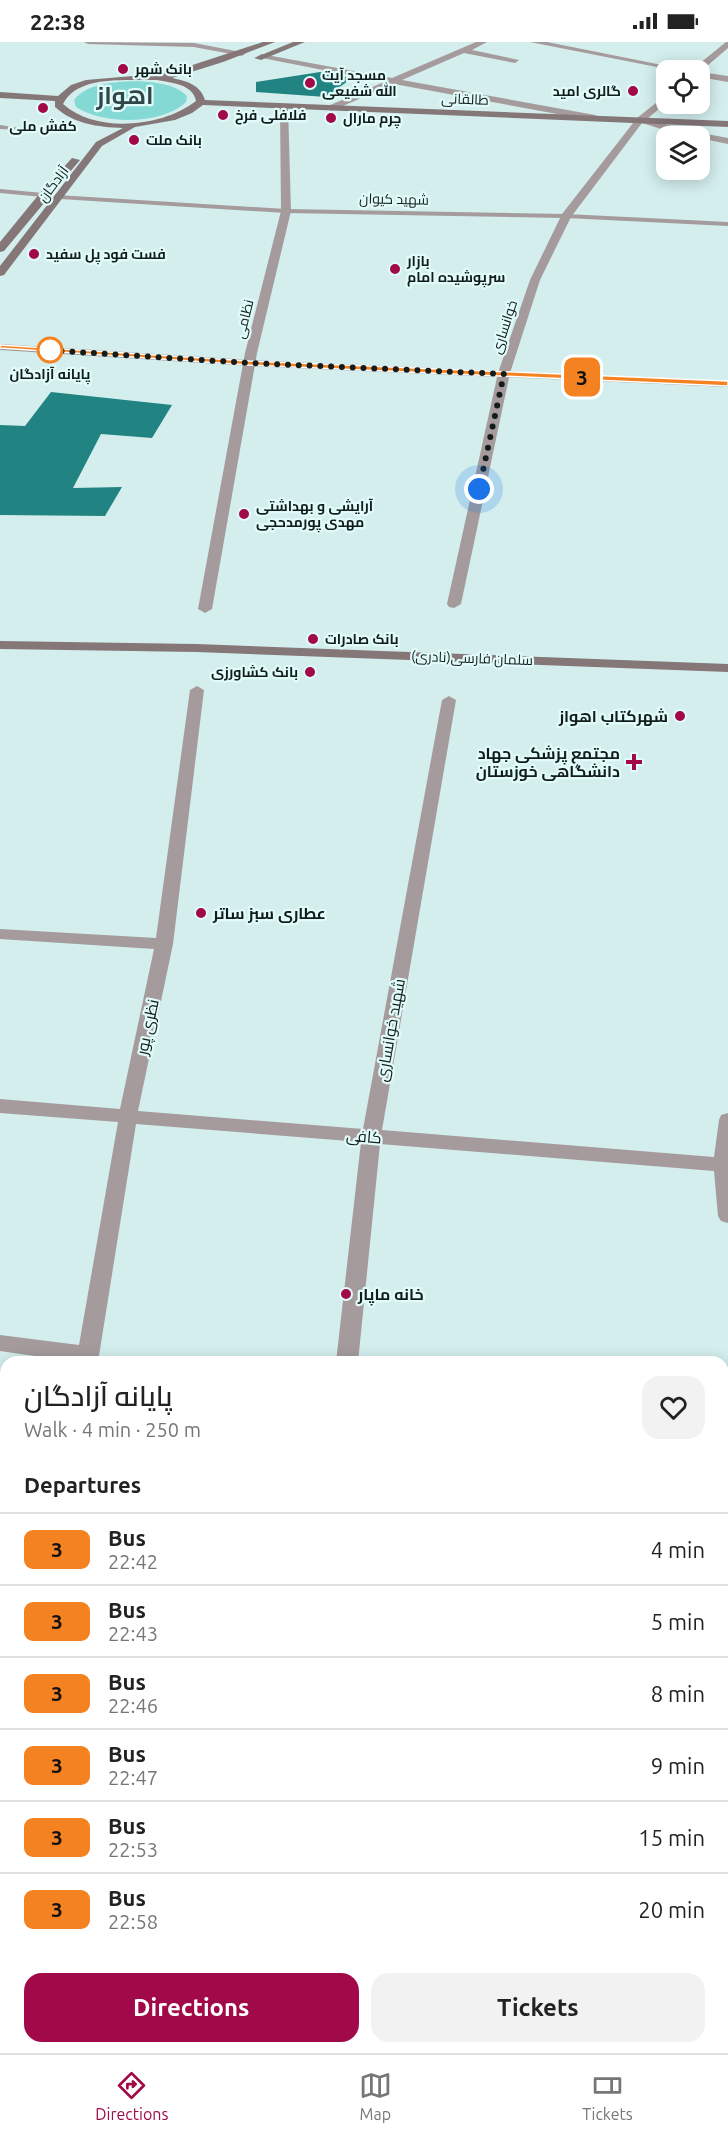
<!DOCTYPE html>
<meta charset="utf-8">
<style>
body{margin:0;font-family:Ubuntu,Cairo,sans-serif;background:#f2f2f2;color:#222;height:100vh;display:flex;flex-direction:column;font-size:22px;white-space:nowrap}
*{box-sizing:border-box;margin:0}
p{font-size:20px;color:#767676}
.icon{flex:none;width:33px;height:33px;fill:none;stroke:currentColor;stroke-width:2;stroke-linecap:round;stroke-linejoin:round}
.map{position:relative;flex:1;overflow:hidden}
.panel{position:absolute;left:0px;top:1314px;width:729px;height:698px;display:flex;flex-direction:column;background:#fff;border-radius:18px 18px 0 0;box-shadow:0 3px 15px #0003}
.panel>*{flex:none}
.badge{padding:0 12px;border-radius:9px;font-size:21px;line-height:39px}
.fabs{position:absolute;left:656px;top:18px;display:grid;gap:12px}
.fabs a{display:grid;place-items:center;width:54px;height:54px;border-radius:12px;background:#fff;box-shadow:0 3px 15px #0003;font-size:30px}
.you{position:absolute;width:30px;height:30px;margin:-15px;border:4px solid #fff;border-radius:50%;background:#1a73e8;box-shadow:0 0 0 9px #1a73e833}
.map>.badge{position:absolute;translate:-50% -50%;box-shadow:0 0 0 3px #fff}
h2{padding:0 24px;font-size:22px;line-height:54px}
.round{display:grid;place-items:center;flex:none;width:63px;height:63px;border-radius:18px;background:#f2f2f2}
.head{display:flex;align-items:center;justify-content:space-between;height:102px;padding:0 24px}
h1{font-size:28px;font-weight:600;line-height:45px}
.cta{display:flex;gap:12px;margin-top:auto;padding:12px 24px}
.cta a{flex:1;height:69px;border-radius:18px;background:#a10949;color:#fff;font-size:24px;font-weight:600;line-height:69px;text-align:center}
.cta a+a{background:#f2f2f2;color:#222}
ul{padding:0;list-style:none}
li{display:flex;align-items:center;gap:18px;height:72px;padding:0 24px;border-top:2px solid #e0e0e0}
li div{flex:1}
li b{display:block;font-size:22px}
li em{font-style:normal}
li .badge{min-width:66px;font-weight:700;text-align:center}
.status{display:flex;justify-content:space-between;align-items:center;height:42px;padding:0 30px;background:#fff;direction:ltr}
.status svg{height:16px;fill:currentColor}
.menu{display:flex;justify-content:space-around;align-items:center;height:84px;border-top:2px solid #e0e0e0;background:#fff;font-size:16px;color:#767676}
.menu a{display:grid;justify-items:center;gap:3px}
.menu .on{color:#a10949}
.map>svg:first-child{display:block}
.green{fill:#85d9d5}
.building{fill:#228482}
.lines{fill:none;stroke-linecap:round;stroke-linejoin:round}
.lane{fill:#a59b9c;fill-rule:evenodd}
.street{fill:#a59b9c;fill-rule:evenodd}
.secondary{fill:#857678;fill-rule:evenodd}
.line{fill:#f58220;stroke:#fff;stroke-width:1.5}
.walk{stroke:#121c1b;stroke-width:6;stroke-dasharray:0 10.8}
.poi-dot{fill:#a10949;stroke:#e0fbfa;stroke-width:2}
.stop-dot{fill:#fff;stroke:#f58220;stroke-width:3}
.labels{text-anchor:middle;stroke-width:4.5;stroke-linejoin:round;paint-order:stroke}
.far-poi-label{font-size:14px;font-weight:bold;fill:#121c1b;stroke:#e0fbfa;text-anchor:start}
.far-street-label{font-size:14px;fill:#121c1b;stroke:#e0fbfa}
.far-stop-label{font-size:14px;font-weight:bold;fill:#121c1b;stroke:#e0fbfa}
.poi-label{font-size:16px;font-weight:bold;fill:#121c1b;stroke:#e0fbfa;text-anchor:end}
.street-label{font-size:16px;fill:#121c1b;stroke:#e0fbfa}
.far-town-label{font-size:24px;font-weight:bold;fill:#2f4746;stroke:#e0fbfa}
</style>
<div class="status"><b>22:38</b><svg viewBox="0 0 49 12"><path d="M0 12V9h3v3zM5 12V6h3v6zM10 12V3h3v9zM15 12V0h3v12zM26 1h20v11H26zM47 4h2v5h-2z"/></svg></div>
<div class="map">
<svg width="728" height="2011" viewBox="0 0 728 2011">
<rect width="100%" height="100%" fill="#d3eeed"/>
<path class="green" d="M 139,39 C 156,41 174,41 187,54 L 186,60 C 162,83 103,83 76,65 L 74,58 C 88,40 118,40 139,39 Z"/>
<g class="building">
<polygon points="320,30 352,36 326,55 256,50 256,40"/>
<polygon points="51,350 172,363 152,396 101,392 73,446 122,445 105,474 0,473 0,383 25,384"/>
</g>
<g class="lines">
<g class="lane">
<polygon points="0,83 20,86 17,88 0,87"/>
<polygon points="0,147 43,151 47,153 43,155 0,151"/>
<polygon points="57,153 286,167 566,172 728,180 728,184 566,176 286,171 60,157 57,157"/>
<polygon points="0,302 250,318 728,339 728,345 250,324 0,308"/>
</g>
<g class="street">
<polygon points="84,0 194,1 246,11 242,14 194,5 88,2"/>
<polygon points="476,0 487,0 472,8 519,18 515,21 464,11 402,38 595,73 600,76 595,79 394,42 331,69 327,66 328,64 384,40 257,15 261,12 392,36"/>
<polygon points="530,0 547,0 687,28 672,28"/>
<polygon points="726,0 728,0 728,6 700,30 728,34 728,40 699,35 699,28 693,28 694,26"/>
<polygon points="666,53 666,61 647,77 685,88 728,96 728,102 699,96 699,94 684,94 642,81 571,175 540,238 510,331 461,562 454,566 449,565 447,562 498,331 530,238 562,172 637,76"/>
<polygon points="284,61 288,64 291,169 257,311 212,567 205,571 198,567 245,311 281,169 280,64"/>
<polygon points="197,644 204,648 173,902 138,1069 363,1087 442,658 449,654 456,658 382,1088 714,1115 719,1078 721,1073 728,1071 728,1181 721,1179 718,1174 714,1129 380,1102 358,1320 336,1320 361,1100 136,1082 98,1320 76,1320 0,1309 0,1293 79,1303 118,1080 0,1071 0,1057 120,1067 154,907 0,897 0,887 156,896 190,648"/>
<rect x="0" y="1701" width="6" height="24"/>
<polygon points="723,1761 728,1762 728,1786 723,1785"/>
<polygon points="6,1784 6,1835 0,1838 0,1786"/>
<polygon points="274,2006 302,2006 301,2011 273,2011"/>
</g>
<g class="secondary">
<path d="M 263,0 L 275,0 L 223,20 L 172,36 C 186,39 200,42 205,58 L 728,79 L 728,85 L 203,63 L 192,71 L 175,78 L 135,85 L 102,104 L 4,233 L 0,234 L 0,224 L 96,100 L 123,86 C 97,85 74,82 55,65 L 55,59 L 0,56 L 0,50 L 58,54 L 71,43 L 86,38 L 168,31 ZM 157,38 C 172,41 193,42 196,59 C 163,85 96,92 63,62 C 78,32 128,39 157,38 Z"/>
<polygon points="293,0 305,0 261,18 254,16"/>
<polygon points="72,116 80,118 4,209 0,210 0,200 40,151"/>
<polygon points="0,599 196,602 728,622 728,630 196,610 0,607"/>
</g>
</g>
<polygon class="line" points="0,303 249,319 728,339 728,344 249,323 0,306"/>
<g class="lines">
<polyline class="walk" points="50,308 45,308 249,321 504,332 479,447"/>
</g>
<g class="poi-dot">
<circle cx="123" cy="27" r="6"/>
<circle cx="310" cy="41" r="6"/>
<circle cx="633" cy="49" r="6"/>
<circle cx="43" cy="66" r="6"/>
<circle cx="223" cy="73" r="6"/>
<circle cx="331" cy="76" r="6"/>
<circle cx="134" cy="98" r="6"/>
<circle cx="34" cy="212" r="6"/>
<circle cx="395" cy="227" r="6"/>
<circle cx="244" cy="472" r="6"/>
<circle cx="313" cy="597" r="6"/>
<circle cx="310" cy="630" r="6"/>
<circle cx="680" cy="674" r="6"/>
<path d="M631 711h6v6h6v6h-6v6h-6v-6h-6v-6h6z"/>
<circle cx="201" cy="871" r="6"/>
<circle cx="346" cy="1252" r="6"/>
</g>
<circle class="stop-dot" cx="50" cy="308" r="12"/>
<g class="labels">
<g class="far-poi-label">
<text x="135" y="32">بانک شهر</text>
<text x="322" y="38">مسجد آیت<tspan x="322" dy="16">الله شفیعی</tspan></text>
<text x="621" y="54" text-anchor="end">گالری امید</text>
<text x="235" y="78">فلافلی فرخ</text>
<text x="343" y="81">چرم مارال</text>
<text x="43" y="89" text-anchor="middle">کفش ملی</text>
<text x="146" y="103">بانک ملت</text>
<text x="46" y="217">فست فود پل سفید</text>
<text x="407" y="224">بازار<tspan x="407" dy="16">سرپوشیده امام</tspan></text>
<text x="256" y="469">آرایشی و بهداشتی<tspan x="256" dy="16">مهدی پورمدحجی</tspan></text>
<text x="325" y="602">بانک صادرات</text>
<text x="298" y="635" text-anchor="end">بانک کشاورزی</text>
</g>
<g class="far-street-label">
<text transform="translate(465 57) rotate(2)" y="5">طالقانی</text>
<text transform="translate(53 142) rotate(-53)" y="5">آزادگان</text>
<text transform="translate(394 157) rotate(1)" y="5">شهید کیوان</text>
<text transform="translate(244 277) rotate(-76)" y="5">نظامی</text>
<text transform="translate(504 285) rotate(-72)" y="5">خوانساری</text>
<text transform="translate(472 616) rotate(2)" y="5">سلمان فارسی(نادری)</text>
</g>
<g class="far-stop-label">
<text x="50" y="337">پایانه آزادگان</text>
</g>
<g class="poi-label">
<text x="668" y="680">شهرکتاب اهواز</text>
<text x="620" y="717">مجتمع پزشکی جهاد<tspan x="620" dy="18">دانشگاهی خوزستان</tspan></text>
<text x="213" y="877" text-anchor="start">عطاری سبز ساتر</text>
<text x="358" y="1258" text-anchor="start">خانه ماپار</text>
</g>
<g class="street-label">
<text transform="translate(147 985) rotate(-78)" y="6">نظری پور</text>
<text transform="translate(390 988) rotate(-80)" y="6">شهید خوانساری</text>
<text transform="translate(364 1094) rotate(5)" y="6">کافی</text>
</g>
<g class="far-town-label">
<text x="125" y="62">اهواز</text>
</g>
</g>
</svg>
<div class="fabs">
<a><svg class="icon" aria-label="locate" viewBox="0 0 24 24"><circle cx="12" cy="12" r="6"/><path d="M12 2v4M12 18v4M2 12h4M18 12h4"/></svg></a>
<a><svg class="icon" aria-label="layers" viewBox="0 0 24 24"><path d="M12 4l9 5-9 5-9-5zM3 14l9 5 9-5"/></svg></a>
</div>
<div class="you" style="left:479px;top:447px"></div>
<b class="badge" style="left:582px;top:335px;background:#f58220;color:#111">3</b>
<section class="panel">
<div class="head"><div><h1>پایانه آزادگان</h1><p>Walk · 4 min · 250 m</p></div><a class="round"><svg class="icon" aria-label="heart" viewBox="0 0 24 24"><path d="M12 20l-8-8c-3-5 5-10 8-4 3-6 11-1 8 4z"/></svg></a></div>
<h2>Departures</h2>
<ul>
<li><span class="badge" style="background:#f58220;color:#111">3</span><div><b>Bus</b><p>22:42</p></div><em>4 min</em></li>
<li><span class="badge" style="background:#f58220;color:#111">3</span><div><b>Bus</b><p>22:43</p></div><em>5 min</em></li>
<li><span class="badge" style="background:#f58220;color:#111">3</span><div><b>Bus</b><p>22:46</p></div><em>8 min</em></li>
<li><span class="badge" style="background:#f58220;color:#111">3</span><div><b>Bus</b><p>22:47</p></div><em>9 min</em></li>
<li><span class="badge" style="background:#f58220;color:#111">3</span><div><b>Bus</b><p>22:53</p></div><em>15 min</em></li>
<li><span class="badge" style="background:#f58220;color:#111">3</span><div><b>Bus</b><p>22:58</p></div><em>20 min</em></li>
</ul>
<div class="cta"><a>Directions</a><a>Tickets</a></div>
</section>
</div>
<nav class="menu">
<a class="on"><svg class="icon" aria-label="directions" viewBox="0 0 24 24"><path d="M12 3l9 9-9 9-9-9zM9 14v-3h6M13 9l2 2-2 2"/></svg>Directions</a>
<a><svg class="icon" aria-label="map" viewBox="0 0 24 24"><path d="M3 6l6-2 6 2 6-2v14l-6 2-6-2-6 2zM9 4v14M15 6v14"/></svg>Map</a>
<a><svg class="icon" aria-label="tickets" viewBox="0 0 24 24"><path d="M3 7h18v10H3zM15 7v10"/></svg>Tickets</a>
</nav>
